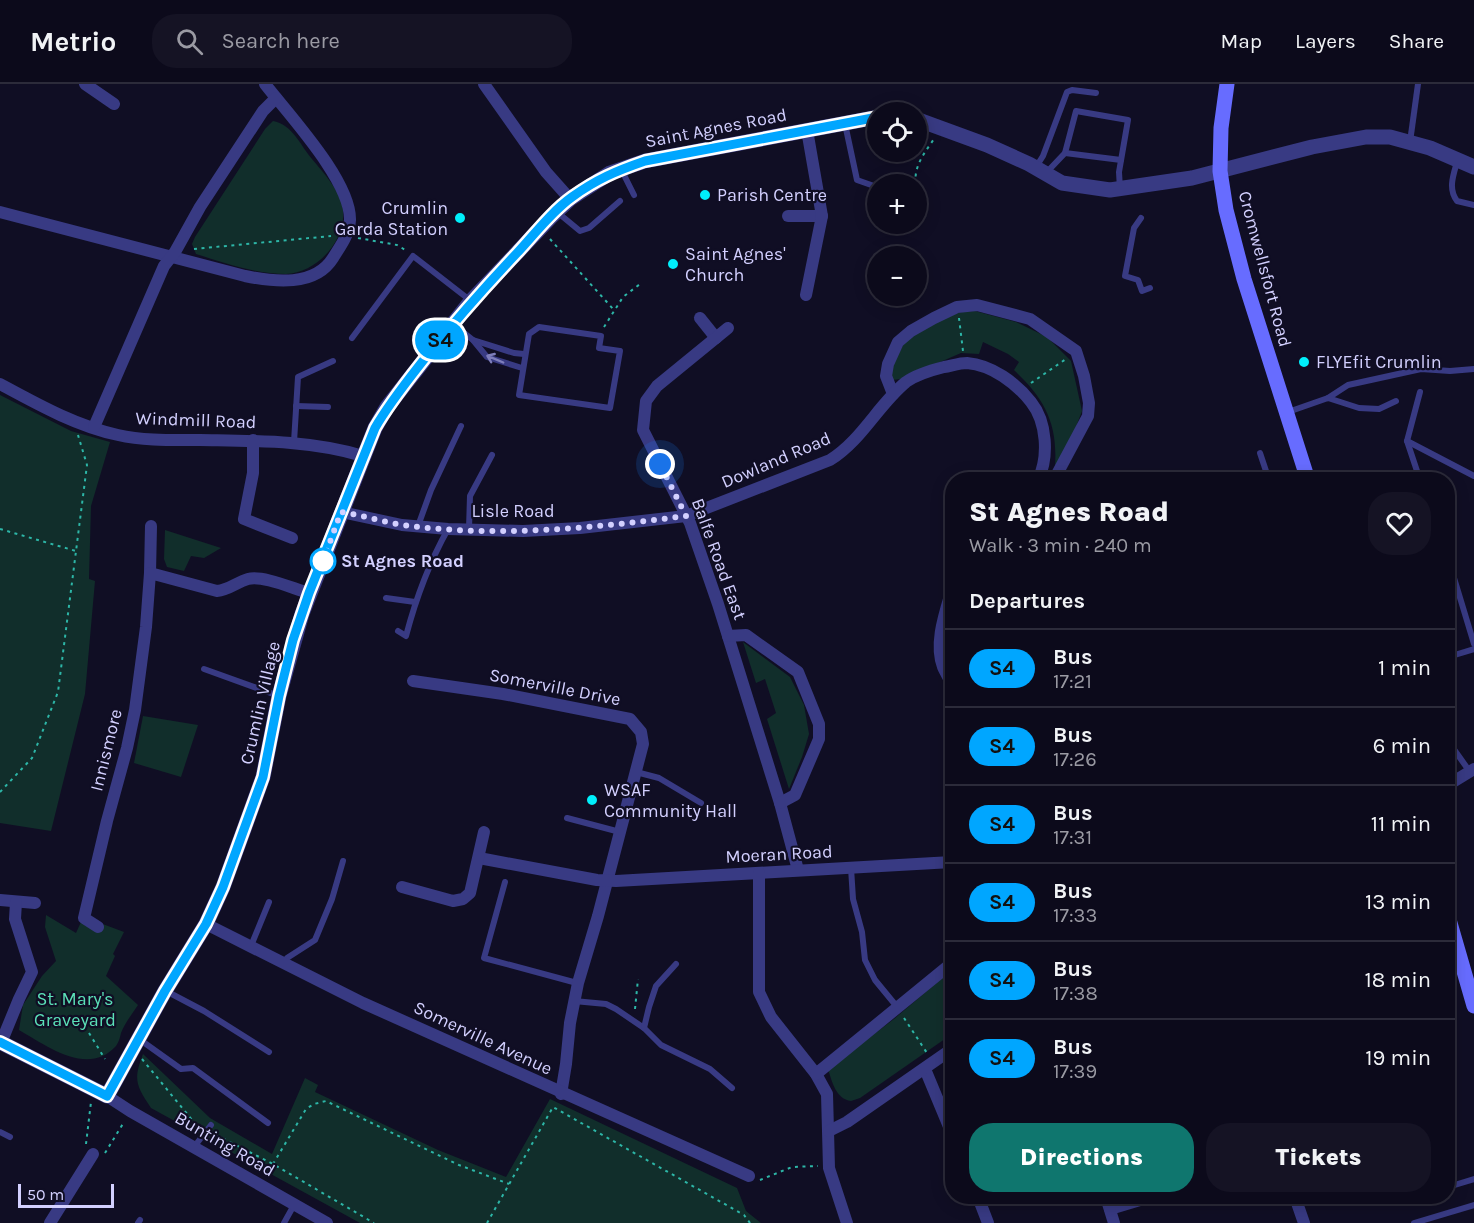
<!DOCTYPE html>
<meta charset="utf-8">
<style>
body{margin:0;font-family:Karla,sans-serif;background:#151324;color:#f1f3f6;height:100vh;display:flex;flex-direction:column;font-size:22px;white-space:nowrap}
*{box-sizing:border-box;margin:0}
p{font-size:20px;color:#9a9aa3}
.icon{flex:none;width:33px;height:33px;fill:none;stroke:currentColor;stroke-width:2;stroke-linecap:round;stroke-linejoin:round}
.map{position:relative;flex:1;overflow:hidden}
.side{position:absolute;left:945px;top:388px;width:510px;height:732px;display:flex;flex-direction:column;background:#0c0a1b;border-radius:24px;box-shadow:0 3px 15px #0003,0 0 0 2px #2c2b3a}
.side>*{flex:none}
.badge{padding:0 12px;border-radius:20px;font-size:21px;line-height:39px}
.buttons{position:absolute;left:867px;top:18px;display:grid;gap:12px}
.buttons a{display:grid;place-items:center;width:60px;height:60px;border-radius:50%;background:#0c0a1b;box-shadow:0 3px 15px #0003,0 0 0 2px #2c2b3a;font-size:30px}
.scale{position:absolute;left:18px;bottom:15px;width:96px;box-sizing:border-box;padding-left:6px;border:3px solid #d3d0ff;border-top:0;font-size:16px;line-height:21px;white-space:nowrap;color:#d3d0ff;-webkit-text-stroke:4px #100e24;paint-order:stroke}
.you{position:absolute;width:30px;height:30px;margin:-15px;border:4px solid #fff;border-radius:50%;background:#1a73e8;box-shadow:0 0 0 9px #1a73e833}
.map>.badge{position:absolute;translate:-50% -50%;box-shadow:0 0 0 3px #fff}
h2{padding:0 24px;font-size:22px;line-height:54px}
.round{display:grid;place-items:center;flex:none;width:63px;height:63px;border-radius:24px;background:#151324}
.overview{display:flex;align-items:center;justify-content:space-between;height:102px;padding:0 24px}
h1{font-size:28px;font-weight:800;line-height:45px}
.primary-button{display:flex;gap:12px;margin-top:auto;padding:12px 24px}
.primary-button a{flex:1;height:69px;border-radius:24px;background:#0f766e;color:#fff;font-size:24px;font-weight:800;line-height:69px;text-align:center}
.primary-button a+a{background:#151324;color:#f1f3f6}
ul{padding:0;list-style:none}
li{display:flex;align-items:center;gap:18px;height:78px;padding:0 24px;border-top:2px solid #2c2b3a}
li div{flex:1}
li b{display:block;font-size:22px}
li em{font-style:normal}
li .badge{min-width:66px;font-weight:700;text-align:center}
header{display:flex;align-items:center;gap:36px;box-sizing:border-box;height:84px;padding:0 30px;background:#0c0a1b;border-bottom:2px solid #2c2b3a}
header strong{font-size:28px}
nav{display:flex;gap:33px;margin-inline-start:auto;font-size:21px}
.search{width:420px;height:54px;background:#151324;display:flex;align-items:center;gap:15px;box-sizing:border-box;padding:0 21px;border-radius:24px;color:#9a9aa3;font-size:22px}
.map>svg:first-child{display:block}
.green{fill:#112e2b}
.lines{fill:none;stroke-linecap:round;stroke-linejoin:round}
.path{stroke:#2db6a7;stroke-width:2;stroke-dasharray:3 4.5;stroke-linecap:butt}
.service{stroke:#383a83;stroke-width:6}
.minor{stroke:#383a83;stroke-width:12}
.tertiary{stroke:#383a83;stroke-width:15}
.secondary{stroke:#676cff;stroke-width:15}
.oneway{stroke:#7e7ebb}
.line-casing{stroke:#fff;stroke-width:14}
.line{stroke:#00a6ff;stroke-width:9}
.walk{stroke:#d3d0ff;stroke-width:6;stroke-dasharray:0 10.8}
.poi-dot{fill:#00effb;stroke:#100e24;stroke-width:2}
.stop-dot{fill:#fff;stroke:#00a6ff;stroke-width:3}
.labels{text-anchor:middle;stroke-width:4.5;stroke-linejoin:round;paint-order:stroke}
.street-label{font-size:18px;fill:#d3d0ff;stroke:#100e24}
.poi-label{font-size:18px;fill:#d3d0ff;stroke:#100e24;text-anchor:start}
.stop-label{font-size:18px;font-weight:bold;fill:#d3d0ff;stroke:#100e24;text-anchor:start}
.park-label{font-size:18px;fill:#5be0b8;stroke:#100e24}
</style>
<header>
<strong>Metrio</strong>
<div class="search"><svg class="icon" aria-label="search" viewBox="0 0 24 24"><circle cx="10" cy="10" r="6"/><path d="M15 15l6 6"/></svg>Search here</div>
<nav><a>Map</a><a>Layers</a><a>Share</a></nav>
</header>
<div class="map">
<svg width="1474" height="1139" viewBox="0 0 1474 1139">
<rect width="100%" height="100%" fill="#100e24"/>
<g class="green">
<path d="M 273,37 C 290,40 298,56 308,70 C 319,84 337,102 342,120 C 350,153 318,189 286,190 C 255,190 225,179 196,170 L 192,160 L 195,153 L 265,45 Z"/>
<path d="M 975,227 L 1016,238 L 1047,253 L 1071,277 L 1082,327 L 1069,361 L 1055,382 C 1058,339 1044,314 1014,286 L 1019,278 L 1008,270 L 983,258 L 979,270 L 961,269 L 901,295 L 892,296 L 892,283 L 906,255 L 949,231 L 962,228 Z"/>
<polygon points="0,311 71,347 110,358 91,422 89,495 95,497 85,610 51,747 0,739"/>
<polygon points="165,446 221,464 204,474 191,472 184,487 167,483 164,475"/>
<path d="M 952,521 L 952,593 C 942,570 945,545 952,521 Z"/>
<polygon points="743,558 790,593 804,621 809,650 802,673 789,705 767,635 776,629 765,595 756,599"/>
<polygon points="143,632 198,641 181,693 134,679"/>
<path d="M 46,831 L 76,849 L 81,838 L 100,839 L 124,848 L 113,870 L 115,872 L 106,892 L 138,921 C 132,930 125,939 121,949 C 120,953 119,958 116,962 C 88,993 47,962 19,946 L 23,921 L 42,892 L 56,877 L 45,843 Z"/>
<path d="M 946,891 L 952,896 L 952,950 L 860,1014 L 851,1017 C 836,1015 832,998 828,985 L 894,935 Z"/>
<path d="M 143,970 L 210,1034 L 272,1070 L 305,994 L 318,1001 L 315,1008 L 438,1066 L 506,1093 L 550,1015 L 737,1104 L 746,1127 L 761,1139 L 360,1139 L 151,1024 C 136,1001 133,996 143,970 Z"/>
</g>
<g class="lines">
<g class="path">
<path d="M 916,100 C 913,83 925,68 934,55"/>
<polyline points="358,154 397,161 407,167"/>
<polyline points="550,155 614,226"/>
<polyline points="194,165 331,152"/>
<polyline points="959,234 963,267"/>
<polyline points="604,243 623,213 640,200"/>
<polyline points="1031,299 1066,275"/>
<polyline points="0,445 76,467"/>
<polyline points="0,708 32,674 58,608 87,381 78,351"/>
<polyline points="635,925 638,895"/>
<polyline points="904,934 927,969"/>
<polyline points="89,949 105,975"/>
<polyline points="142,975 197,1042"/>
<polyline points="216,1051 273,1080 374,1139"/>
<polyline points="86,1060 91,1018"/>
<polyline points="105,1069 124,1038"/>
<polyline points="273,1080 306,1025 314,1020 326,1017 459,1081 509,1100"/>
<polyline points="760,1096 792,1083 818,1082"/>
<polyline points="487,1139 553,1023 744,1131 750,1139"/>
</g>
<g class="service">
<polyline points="845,40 857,96 874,102"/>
<polyline points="1410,58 1418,0"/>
<polyline points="1065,69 1121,76"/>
<path d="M 1457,78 C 1453,92 1448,105 1457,117 L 1474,121"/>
<polyline points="1036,83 1043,72 1067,8 1072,6 1096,9"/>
<polyline points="622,87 634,111"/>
<polyline points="1046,89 1065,69 1076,27 1128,36 1119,88 1120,105"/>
<polyline points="557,128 580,147 589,144 620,117"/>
<polyline points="1141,134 1134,144 1125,192 1138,196 1142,207 1150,204"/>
<polyline points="453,240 473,256 487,273 522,284"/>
<polygon points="539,243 601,252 599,264 620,267 610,324 519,311 529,250"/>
<polyline points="352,254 413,172 471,217"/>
<polyline points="473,256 514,269 524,270"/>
<polyline points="1328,314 1348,301 1421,285 1450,287 1474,285"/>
<polyline points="296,322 328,323"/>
<polyline points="1288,328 1328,314 1359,324 1379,325 1396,317"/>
<polyline points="1407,357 1474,392"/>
<polyline points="294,358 298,293 333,277"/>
<polyline points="1260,369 1269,396"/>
<polyline points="1209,396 1229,389"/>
<polyline points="1420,396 1407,357 1420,308"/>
<polyline points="418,442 431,406 461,342"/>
<polyline points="469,445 470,412 492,371"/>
<polyline points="1448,474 1474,560"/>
<polyline points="386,514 415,518"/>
<path d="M 398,547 L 406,552 C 416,514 429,479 448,445"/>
<polyline points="1448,573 1474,565"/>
<polyline points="204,585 279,612"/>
<polyline points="1448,662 1453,664 1470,688"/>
<polyline points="636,688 659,694 701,719"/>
<polyline points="567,734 620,748"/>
<polyline points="851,784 853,815 862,848 865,876 875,896 898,924"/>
<polyline points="505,798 484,874 577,899"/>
<polyline points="251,862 269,818"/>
<polyline points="285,880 287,874 315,856 332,815 343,777"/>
<polyline points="166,907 204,927 269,968"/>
<polyline points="574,917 606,920 616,925 644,944 661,961 710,985 732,1004"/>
<polyline points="644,944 649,923 656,902 676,880"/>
<polyline points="139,955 181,985 193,984 268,1039"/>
<polyline points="0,1048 10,1053"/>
<polyline points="194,1063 211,1041"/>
<polyline points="1448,1103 1474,1095"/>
<polyline points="138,1139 140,1136"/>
<polyline points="284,1139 294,1121"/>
<polyline points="1414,1139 1474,1121"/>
</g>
<g class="minor">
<polyline points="85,0 114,20"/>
<polyline points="484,0 546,88 570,115"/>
<path d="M 0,128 L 245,192 C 274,198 315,203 333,174 C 341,161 349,151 350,136 C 351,97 289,31 265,0"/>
<polyline points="788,132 822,132"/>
<polyline points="806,211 822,132 807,46"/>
<polyline points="700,234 716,254"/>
<polyline points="728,244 657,302 646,317 643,346 690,439 718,520 780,719 798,786"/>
<path d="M 0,300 C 37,320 76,342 118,351 C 144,357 173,356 200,356 C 255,357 310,356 363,372"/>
<polyline points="893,310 886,292 888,280 898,258 911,247 934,234 957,223 977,221 1030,235 1076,267 1084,292 1089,319 1088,332 1056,392 1050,396"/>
<polyline points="94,343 164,182 175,168 200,123 263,27 276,14"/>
<polyline points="253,356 253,389 244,435 292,454"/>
<path d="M 341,428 L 402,441 L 448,445 L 523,447 L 580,444 L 686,432 L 830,376 C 862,356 878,321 906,298 C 917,290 932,286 944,283 C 951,282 959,279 967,279 C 992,281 1016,299 1031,318 C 1047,338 1049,373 1038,396"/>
<polyline points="150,489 151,442"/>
<path d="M 952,505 C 945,529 934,559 943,583 C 945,588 949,594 952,600"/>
<polyline points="728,552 746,551 798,588 819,640 819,655 795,711 780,719"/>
<polyline points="413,597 503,610 630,635 641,648 643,660 598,832 578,899 570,939 566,980 561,1010"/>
<polyline points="1448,701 1474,685"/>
<polyline points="479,774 597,796 616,797 952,778"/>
<polyline points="759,789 759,908 771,933 816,990 827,1010 829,1084 847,1139"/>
<polyline points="402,803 453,817 463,815 470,809 484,748"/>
<polyline points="0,816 35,819"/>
<polyline points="206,840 363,919 749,1092"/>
<path d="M 98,843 L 84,834 L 107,737 L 127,664 L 135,626 L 146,543 L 150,489 L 217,507 C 229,506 237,498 248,495 C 263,491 294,505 309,509"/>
<polyline points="1,959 19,915 32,888 15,835 16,818"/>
<polyline points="925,985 952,1050"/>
<polyline points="816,990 952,879"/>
<polyline points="107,1012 130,1027 327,1139"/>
<polyline points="829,1047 847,1038 952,965"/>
<polyline points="978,1113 988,1139"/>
<polyline points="1106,1113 1114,1139"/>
<polyline points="1295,1113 1304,1139"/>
<polyline points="1110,1125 1150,1113"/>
<polyline points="50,1139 93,1070"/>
</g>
<g class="tertiary">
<polyline points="916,35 987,61 1029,80 1062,99 1110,106 1192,94 1312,63 1366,53 1390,53 1430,64 1474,83"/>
<polyline points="0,958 107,1012 165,907 206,840 223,803 263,693 279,612 302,530 375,344 387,323 471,217 551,133 570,115 610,89 645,77 878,33"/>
</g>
<g class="secondary">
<polyline points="1227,0 1221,44 1220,87 1226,126 1244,195 1308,396"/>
<polyline points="1448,832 1474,922"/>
</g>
</g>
<defs><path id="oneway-shaft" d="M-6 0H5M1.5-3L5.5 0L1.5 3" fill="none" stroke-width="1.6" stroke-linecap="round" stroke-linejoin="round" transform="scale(1.5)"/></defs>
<use class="oneway" href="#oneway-shaft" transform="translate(495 275) rotate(-157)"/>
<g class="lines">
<g class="line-casing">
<path id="line" d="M 0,958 L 107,1012 L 165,907 L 206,840 L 223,803 L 263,693 L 279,612 L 293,556 L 309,509 L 375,344 C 390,318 408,296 426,273 C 455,237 485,203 517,169 C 534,151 551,128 572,113 C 597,95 616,87 645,77 L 878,33"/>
</g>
<use href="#line" class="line"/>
<path class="walk" d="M 323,477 L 341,428 C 362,431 382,438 403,441 C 497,454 593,444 686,432 L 660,380"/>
</g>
<g class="poi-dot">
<circle cx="705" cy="111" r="6"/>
<circle cx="460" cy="134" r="6"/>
<circle cx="673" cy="180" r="6"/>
<circle cx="1304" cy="278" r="6"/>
<circle cx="592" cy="716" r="6"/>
</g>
<circle class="stop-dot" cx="323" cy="477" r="12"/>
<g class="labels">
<g class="street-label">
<text transform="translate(716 44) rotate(-11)" y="6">Saint Agnes Road</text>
<text transform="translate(1265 185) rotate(75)" y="6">Cromwellsfort Road</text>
<text transform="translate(196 336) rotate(2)" y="6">Windmill Road</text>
<text transform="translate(776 376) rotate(-23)" y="6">Dowland Road</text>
<text x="513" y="433">Lisle Road</text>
<text transform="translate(719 475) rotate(70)" y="6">Balfe Road East</text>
<text transform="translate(555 603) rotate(11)" y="6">Somerville Drive</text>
<text transform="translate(260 619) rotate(-77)" y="6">Crumlin Village</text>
<text transform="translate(106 666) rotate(-76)" y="6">Innismore</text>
<text transform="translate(779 770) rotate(-3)" y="6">Moeran Road</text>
<text transform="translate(483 954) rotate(25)" y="6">Somerville Avenue</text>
<text transform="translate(225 1060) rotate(30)" y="6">Bunting Road</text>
</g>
<g class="poi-label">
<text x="717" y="117">Parish Centre</text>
<text x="448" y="130" text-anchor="end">Crumlin<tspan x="448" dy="21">Garda Station</tspan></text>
<text x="685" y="176">Saint Agnes'<tspan x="685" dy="21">Church</tspan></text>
<text x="1316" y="284">FLYEfit Crumlin</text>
<text x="604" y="712">WSAF<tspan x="604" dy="21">Community Hall</tspan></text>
</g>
<g class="stop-label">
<text x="341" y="483">St Agnes Road</text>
</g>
<g class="park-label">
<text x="75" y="921">St. Mary's<tspan x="75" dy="21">Graveyard</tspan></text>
</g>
</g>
</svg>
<div class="buttons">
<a><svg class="icon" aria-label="locate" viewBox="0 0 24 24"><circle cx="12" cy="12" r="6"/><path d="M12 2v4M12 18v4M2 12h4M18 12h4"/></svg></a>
<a>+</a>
<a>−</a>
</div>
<div class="scale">50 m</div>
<div class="you" style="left:660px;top:380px"></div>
<b class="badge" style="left:440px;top:256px;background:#00a6ff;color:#111">S4</b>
<section class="side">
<div class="overview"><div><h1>St Agnes Road</h1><p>Walk · 3 min · 240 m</p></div><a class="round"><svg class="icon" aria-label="heart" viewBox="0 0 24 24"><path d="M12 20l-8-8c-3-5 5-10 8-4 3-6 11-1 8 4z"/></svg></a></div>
<h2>Departures</h2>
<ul>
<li><span class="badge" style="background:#00a6ff;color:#111">S4</span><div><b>Bus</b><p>17:21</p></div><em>1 min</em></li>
<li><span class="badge" style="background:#00a6ff;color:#111">S4</span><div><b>Bus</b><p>17:26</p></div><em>6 min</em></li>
<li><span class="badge" style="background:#00a6ff;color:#111">S4</span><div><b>Bus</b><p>17:31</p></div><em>11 min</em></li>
<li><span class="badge" style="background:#00a6ff;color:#111">S4</span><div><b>Bus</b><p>17:33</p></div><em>13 min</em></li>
<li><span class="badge" style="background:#00a6ff;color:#111">S4</span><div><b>Bus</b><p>17:38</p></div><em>18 min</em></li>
<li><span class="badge" style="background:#00a6ff;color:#111">S4</span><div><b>Bus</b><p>17:39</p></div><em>19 min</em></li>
</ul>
<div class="primary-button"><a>Directions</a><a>Tickets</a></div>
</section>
</div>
